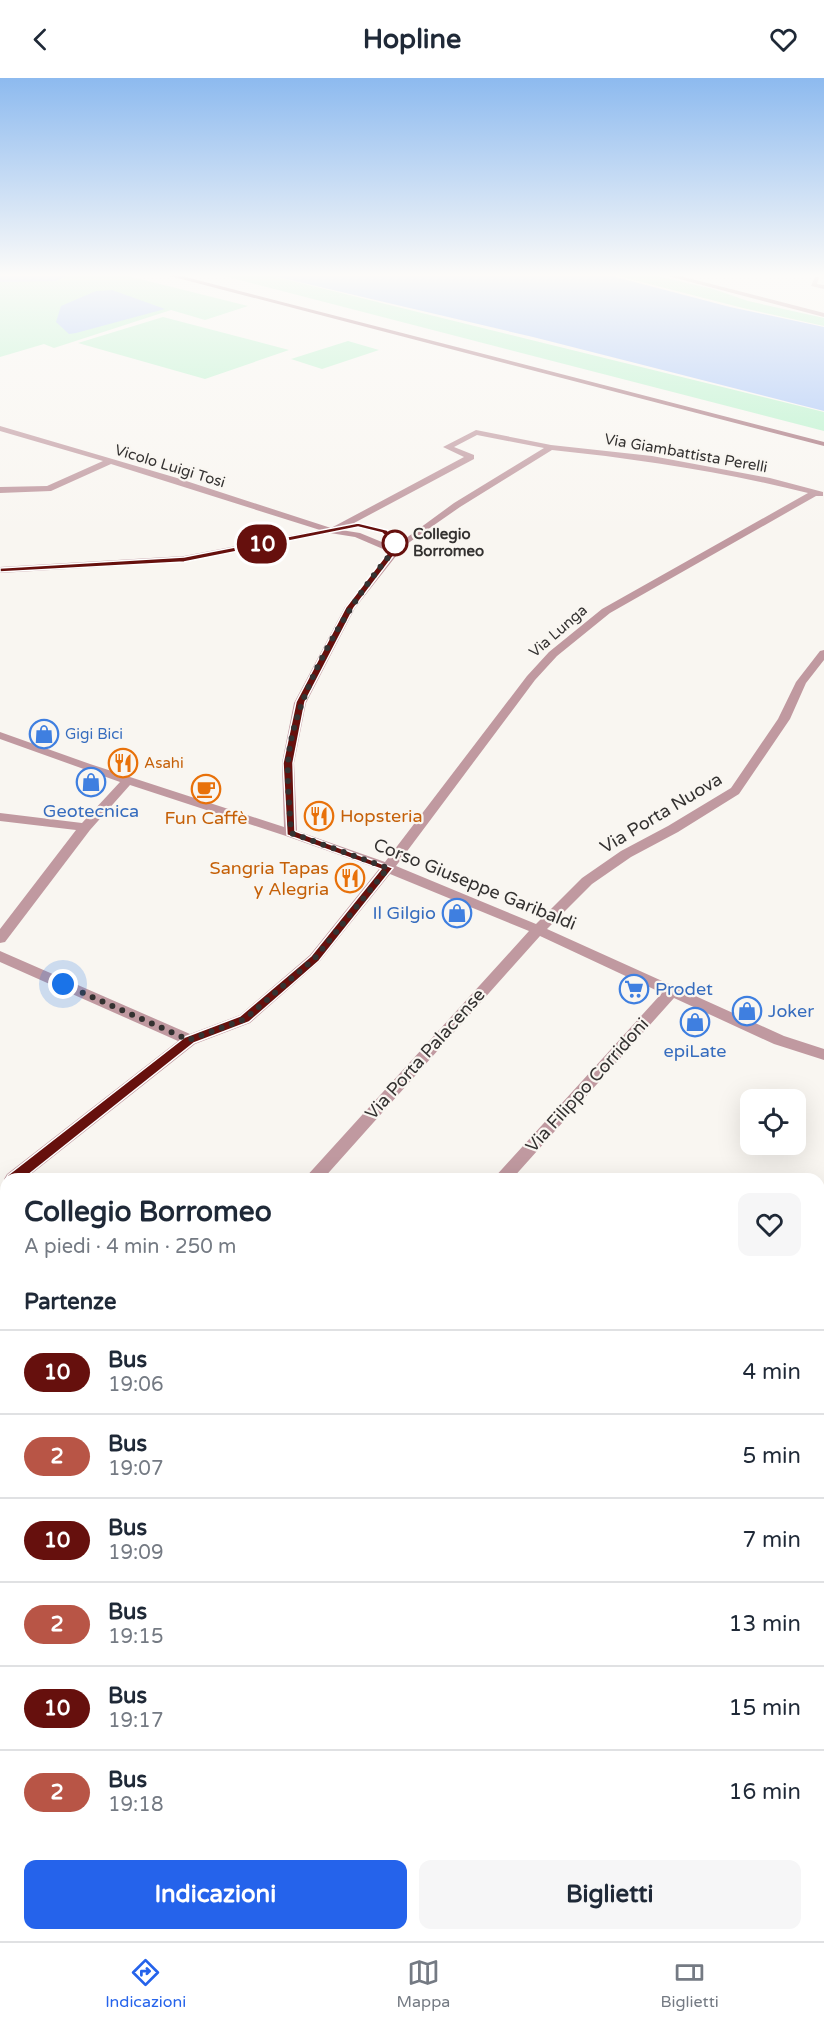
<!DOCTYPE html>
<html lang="it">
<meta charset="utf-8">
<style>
body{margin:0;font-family:"Varela Round",sans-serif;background:#f6f6f7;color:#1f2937;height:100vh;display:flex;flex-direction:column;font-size:22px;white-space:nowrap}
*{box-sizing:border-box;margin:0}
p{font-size:20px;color:#747a83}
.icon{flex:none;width:33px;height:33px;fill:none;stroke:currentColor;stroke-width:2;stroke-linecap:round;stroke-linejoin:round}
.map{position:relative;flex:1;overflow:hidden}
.side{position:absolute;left:0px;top:1095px;width:825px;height:768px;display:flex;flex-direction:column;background:#fff;border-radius:18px 18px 0 0;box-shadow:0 6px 24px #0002}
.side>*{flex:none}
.badge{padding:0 12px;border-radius:20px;font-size:21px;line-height:39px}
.controls{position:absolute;left:740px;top:1011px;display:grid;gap:12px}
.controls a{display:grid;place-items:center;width:66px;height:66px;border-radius:12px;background:#fff;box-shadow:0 6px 24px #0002;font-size:30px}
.you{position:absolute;width:30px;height:30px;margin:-15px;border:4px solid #fff;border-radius:50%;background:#1a73e8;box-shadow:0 0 0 9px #1a73e833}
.map>.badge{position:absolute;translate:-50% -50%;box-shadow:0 0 0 3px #fff}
h2{padding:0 24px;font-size:22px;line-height:54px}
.round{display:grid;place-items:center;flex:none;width:63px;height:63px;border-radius:12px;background:#f6f6f7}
.head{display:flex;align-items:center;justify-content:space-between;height:102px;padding:0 24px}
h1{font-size:28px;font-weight:700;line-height:45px}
.action{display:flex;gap:12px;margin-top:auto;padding:12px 24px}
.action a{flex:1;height:69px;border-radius:12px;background:#2563eb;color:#fff;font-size:24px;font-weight:700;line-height:69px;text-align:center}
.action a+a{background:#f6f6f7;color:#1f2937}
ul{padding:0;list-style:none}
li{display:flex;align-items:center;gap:18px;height:84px;padding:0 24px;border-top:2px solid #e0e1e3}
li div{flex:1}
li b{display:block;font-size:22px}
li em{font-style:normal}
li .badge{min-width:66px;font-weight:700;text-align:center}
header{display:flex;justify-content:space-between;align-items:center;height:78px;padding:0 24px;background:#fff;font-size:27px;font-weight:700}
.tabs{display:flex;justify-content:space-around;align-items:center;height:84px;border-top:2px solid #e0e1e3;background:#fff;font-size:16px;color:#747a83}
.tabs a{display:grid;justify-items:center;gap:3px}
.tabs .active{color:#2563eb}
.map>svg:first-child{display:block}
.green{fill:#b5f2ca}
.water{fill:#a4c3f9}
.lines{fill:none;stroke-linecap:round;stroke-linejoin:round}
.street{fill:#c099a0;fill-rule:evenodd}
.secondary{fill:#a26c76;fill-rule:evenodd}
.line{fill:#66100d;stroke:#fff;stroke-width:1.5}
.walk{stroke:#343231;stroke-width:6;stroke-dasharray:0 10.8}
.stop-dot{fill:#fff;stroke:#66100d;stroke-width:3}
.labels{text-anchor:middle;stroke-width:4.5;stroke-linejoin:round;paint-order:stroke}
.far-street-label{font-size:15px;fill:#343231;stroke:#f9f6f1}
.far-stop-label{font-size:15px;font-weight:bold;fill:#343231;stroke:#f9f6f1;text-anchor:start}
.far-shop-label{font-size:15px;fill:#366cbe;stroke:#f9f6f1;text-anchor:start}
.far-food-label{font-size:15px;fill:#c56008;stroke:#f9f6f1;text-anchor:start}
.shop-label{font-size:18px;fill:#366cbe;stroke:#f9f6f1}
.street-label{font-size:18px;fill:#343231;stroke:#f9f6f1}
.food-label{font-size:18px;fill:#c56008;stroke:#f9f6f1;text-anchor:start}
</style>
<header><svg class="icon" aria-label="back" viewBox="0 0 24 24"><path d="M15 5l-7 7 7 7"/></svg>Hopline<svg class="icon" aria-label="heart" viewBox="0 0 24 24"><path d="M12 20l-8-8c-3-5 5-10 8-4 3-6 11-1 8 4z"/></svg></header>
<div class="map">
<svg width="824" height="1863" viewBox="0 0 824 1863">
<rect width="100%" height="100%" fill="#f9f6f1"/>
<g class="green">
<polygon points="0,197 124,197 248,228 205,242 171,232 54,270 44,266 0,279"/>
<polygon points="220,197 268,197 824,334 824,353"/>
<polygon points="614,197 653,197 713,211 748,223 824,240 824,248 743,230"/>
<polygon points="163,239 289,272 205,301 78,265"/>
<polygon points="348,263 379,272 322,291 291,281"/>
</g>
<g class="water">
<polygon points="0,197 69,197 56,203 0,204"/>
<polygon points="269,197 608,197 730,229 824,249 824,333 533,259"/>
<polygon points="112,212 165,231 76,255 69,256 56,244 61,228 96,213"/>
</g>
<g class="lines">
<g class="street">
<polygon points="664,197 676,197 824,235 824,239"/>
<polygon points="815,199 819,199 817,206 824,207 824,211 811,208"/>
<path d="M 0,348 L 177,400 L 331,450 L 464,379 L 443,369 L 476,352 L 551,367 L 652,378 L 770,400 L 823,414 L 823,418 L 816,418 L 610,535 L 557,578 L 535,602 L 396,788 L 536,846 L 582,800 L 621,773 L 668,748 L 731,710 L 778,641 L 796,604 L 820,573 L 824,572 L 824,582 L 806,605 L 790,641 L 739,716 L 678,754 L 631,779 L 592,806 L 547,851 L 784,958 L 824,971 L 824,982 L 774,966 L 674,920 L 512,1101 L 493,1101 L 662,915 L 540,858 L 323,1101 L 304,1101 L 529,853 L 390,796 L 320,883 L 250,945 L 195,966 L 25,1101 L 6,1101 L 6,1104 L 4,1101 L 7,1096 L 178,963 L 0,884 L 0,873 L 190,956 L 240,937 L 310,877 L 379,791 L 286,758 L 130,707 L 90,752 L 5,864 L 0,865 L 0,851 L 76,752 L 0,743 L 0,735 L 82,745 L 120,704 L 0,661 L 0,654 L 90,686 L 284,749 L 282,685 L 294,625 L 345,529 L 390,474 L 355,459 L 330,455 L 184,484 L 0,495 L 0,489 L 184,478 L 320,452 L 111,386 L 51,413 L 0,415 L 0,409 L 47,408 L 103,383 L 0,353 ZM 477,357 L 544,370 L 454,425 L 394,469 L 360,455 L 341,452 L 474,381 L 474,377 L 454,369 ZM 552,372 C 639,381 724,394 808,415 L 602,531 L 549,574 L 527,598 L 385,784 L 297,753 L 294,685 L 306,625 L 355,530 L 404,468 L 460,429 Z"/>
<polygon points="819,1235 824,1237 824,1254 819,1252"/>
<polygon points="6,1417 6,1440 0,1442 0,1419"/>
<polygon points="6,1558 6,1583 0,1585 0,1560"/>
</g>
<polygon class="secondary" points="166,197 178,197 824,364 824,368"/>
</g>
<linearGradient id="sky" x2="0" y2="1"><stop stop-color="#8dbaef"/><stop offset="0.43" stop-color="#fcfbf9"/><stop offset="1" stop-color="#fcfbf9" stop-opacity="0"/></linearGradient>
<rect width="824" height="458" fill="url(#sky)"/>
<polygon class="line" points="358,445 387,452 399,465 398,472 354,530 305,624 293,685 295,753 393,790 319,883 249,944 194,965 18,1105 8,1105 6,1101 8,1097 185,959 240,938 311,878 381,791 287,757 283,685 296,624 346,529 390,472 392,465 382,455 358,449 184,484 0,494 0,490 184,479"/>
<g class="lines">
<path class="walk" d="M 63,906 L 189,962 L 245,941 L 315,880 L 388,790 L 291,755 C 290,732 287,709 288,686 C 291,618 354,515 400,466 L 395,465"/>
</g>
<defs>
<g id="shop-ring" transform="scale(1.5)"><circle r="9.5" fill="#f9f6f1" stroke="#3f7fe0" stroke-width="1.5"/><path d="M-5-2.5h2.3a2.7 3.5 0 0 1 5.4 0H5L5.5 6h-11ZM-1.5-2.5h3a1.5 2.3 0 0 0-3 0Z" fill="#3f7fe0"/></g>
<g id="restaurant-ring" transform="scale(1.5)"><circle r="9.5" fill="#f9f6f1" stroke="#e8710a" stroke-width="1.5"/><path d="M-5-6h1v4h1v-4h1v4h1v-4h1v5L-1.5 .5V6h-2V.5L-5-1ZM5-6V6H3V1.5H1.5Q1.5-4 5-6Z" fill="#e8710a"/></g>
<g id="cafe-ring" transform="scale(1.5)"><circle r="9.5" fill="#f9f6f1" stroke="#e8710a" stroke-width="1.5"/><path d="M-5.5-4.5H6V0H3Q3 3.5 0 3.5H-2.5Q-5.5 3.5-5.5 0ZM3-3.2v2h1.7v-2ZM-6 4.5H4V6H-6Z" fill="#e8710a"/></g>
<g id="supermarket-ring" transform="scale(1.5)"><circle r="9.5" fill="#f9f6f1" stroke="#3f7fe0" stroke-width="1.5"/><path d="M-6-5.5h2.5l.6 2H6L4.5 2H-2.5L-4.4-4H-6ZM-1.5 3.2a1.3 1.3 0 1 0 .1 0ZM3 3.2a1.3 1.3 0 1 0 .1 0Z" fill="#3f7fe0"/></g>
</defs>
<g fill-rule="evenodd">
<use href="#shop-ring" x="44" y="656"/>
<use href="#restaurant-ring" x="123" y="685"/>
<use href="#shop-ring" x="91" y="704"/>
<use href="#cafe-ring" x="206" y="711"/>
<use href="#restaurant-ring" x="319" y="738"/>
<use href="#restaurant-ring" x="350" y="800"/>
<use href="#shop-ring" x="457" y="835"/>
<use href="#supermarket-ring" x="634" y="911"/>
<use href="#shop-ring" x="747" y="933"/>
<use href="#shop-ring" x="695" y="944"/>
</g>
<circle class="stop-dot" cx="395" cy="465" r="12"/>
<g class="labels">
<g class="far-street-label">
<text transform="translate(686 375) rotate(10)" y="5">Via Giambattista Perelli</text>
<text transform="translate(170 388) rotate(17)" y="5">Vicolo Luigi Tosi</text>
<text transform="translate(558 553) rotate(-41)" y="5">Via Lunga</text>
</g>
<g class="far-stop-label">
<text x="413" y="461">Collegio<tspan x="413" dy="17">Borromeo</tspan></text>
</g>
<g class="far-shop-label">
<text x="65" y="661">Gigi Bici</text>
</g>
<g class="far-food-label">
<text x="144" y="690">Asahi</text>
</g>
<g class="shop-label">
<text x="91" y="739">Geotecnica</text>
<text x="436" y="841" text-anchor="end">Il Gilgio</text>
<text x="655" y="917" text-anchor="start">Prodet</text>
<text x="768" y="939" text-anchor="start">Joker</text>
<text x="695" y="979">epiLate</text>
</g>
<g class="street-label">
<text transform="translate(661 735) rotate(-31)" y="6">Via Porta Nuova</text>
<text transform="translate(475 806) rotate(22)" y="6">Corso Giuseppe Garibaldi</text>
<text transform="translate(425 976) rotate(-48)" y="6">Via Porta Palacense</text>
<text transform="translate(587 1007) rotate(-48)" y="6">Via Filippo Corridoni</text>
</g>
<g class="food-label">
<text x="340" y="744">Hopsteria</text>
<text x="206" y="746" text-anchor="middle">Fun Caffè</text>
<text x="329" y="796" text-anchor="end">Sangria Tapas<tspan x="329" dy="21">y Alegria</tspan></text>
</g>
</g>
</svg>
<div class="controls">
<a><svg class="icon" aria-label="locate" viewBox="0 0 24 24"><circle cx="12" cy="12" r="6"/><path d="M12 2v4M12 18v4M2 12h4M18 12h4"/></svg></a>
</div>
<div class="you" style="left:63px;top:906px"></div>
<b class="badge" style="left:262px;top:466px;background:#66100d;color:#fff">10</b>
<section class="side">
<div class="head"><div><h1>Collegio Borromeo</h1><p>A piedi · 4 min · 250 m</p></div><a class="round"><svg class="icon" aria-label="heart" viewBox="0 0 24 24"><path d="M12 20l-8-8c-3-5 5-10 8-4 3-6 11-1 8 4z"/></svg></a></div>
<h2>Partenze</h2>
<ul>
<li><span class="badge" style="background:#66100d;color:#fff">10</span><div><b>Bus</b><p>19:06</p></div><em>4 min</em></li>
<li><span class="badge" style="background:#b85546;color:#fff">2</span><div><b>Bus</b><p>19:07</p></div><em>5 min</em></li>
<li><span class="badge" style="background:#66100d;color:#fff">10</span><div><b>Bus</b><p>19:09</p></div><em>7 min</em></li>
<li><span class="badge" style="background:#b85546;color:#fff">2</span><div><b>Bus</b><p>19:15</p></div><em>13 min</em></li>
<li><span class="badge" style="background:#66100d;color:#fff">10</span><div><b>Bus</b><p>19:17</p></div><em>15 min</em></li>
<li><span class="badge" style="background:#b85546;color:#fff">2</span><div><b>Bus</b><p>19:18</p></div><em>16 min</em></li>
</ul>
<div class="action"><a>Indicazioni</a><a>Biglietti</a></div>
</section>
</div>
<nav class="tabs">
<a class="active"><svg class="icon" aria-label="directions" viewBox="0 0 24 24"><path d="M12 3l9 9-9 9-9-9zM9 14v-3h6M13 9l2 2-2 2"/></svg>Indicazioni</a>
<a><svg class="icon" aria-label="map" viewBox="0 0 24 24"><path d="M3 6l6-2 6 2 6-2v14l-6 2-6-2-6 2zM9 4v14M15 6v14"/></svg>Mappa</a>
<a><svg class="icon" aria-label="tickets" viewBox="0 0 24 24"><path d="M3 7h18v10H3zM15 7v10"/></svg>Biglietti</a>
</nav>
